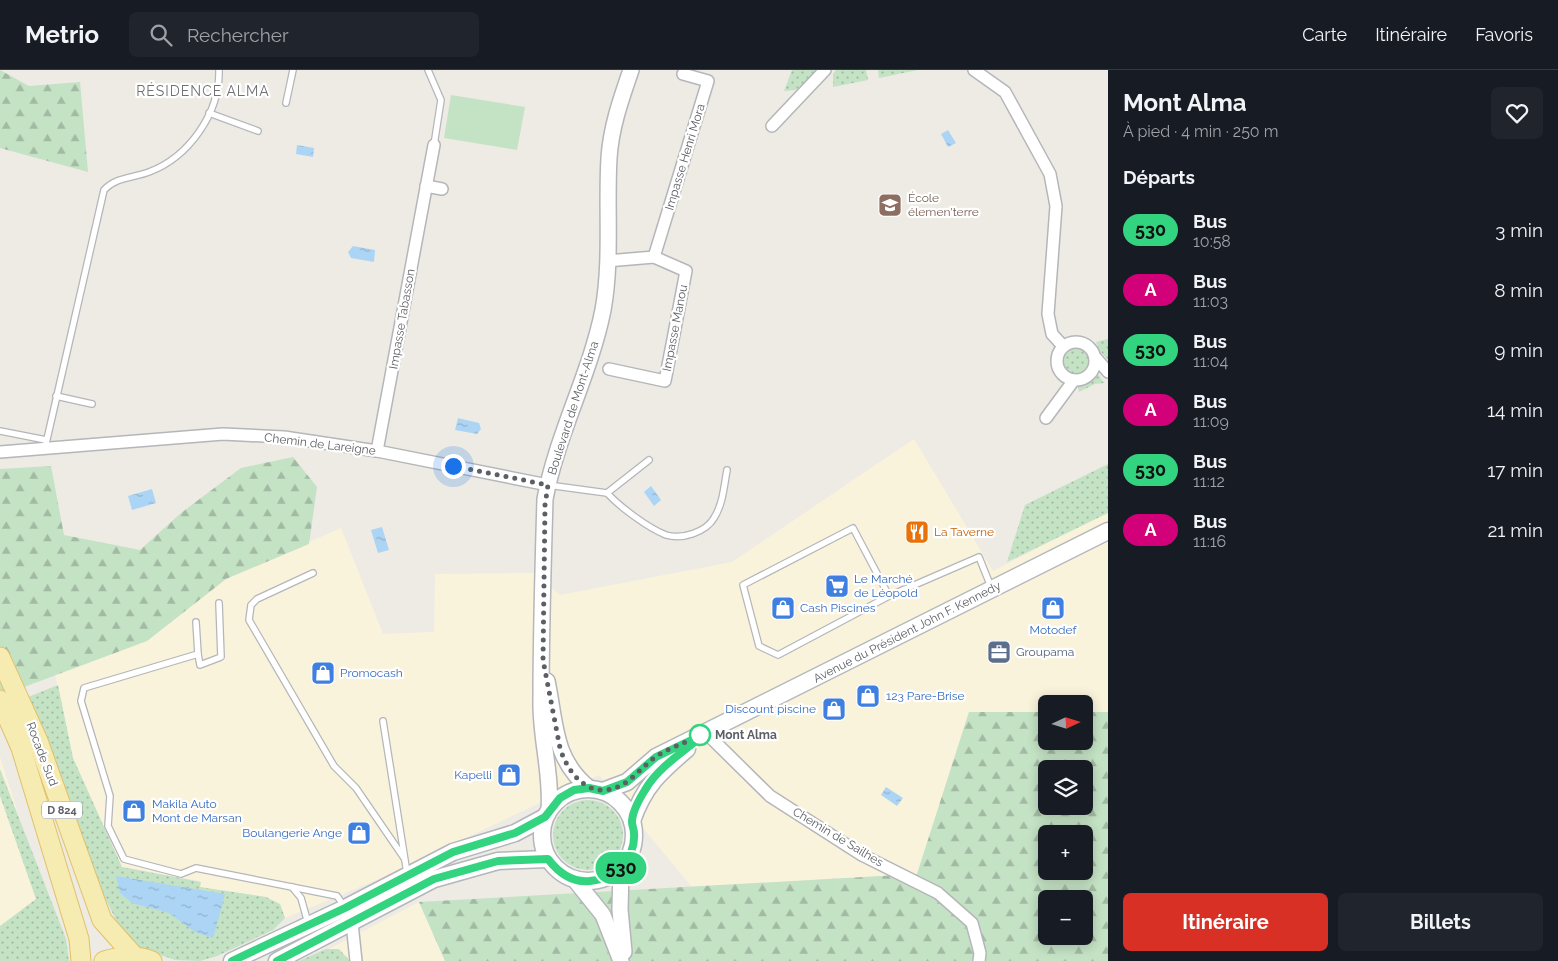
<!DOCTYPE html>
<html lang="fr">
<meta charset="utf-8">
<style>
body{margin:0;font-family:Raleway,sans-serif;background:#20242c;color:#f1f3f6;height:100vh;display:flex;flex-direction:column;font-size:19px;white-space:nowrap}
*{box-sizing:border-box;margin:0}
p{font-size:16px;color:#9ea1a6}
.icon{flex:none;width:28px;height:28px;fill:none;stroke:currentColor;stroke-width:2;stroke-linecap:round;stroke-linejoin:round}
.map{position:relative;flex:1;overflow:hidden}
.panel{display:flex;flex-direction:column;background:#171b24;width:450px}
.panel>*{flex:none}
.badge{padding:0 10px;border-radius:16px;font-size:18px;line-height:32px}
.needle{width:32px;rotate:86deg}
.fabs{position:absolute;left:1038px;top:625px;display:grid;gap:10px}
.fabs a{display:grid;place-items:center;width:55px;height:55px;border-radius:8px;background:#171b24;box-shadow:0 2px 12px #0003;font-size:25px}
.you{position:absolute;width:25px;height:25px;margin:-12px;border:4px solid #fff;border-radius:50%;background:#1a73e8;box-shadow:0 0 0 8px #1a73e833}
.map>.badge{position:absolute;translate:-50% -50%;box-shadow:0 0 0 2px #fff}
h2{padding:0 15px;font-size:19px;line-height:45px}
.round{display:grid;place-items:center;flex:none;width:52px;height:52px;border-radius:8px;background:#20242c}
.head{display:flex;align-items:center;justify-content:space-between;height:85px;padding:0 15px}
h1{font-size:24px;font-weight:700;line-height:38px}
.cta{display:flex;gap:10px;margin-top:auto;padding:10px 15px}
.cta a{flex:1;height:58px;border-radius:8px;background:#d93025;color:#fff;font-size:20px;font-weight:700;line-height:58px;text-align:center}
.cta a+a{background:#20242c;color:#f1f3f6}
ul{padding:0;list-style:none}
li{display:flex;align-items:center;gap:15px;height:60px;padding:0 15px}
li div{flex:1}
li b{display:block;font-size:19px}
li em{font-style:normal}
li .badge{min-width:55px;font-weight:700;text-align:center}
header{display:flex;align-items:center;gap:30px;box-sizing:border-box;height:70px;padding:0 25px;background:#171b24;border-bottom:1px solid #363941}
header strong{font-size:24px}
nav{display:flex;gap:28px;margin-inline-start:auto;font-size:18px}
.search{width:350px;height:45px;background:#20242c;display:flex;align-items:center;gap:12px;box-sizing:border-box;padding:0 18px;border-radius:8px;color:#9ea1a6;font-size:19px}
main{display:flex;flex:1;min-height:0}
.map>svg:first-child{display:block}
.commercial{fill:#faf3dc}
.grass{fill:url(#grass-dots)}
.forest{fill:url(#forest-firs);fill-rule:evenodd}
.green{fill:#c4e2c4}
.water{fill:url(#water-ripples)}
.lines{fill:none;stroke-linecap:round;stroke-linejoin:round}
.service-casing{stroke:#b5b6ba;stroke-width:8}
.minor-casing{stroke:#b5b6ba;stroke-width:14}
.tertiary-casing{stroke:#b5b6ba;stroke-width:18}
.secondary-casing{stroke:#b3b6ba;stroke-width:19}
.primary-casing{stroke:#e1c069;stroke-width:21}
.service{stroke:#fff;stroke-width:5.5}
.minor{stroke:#fff;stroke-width:11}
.tertiary{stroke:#fff;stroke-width:15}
.secondary{stroke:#fff;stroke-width:16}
.primary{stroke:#f6ebb1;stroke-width:19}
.line-casing{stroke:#fff;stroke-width:11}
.line{stroke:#33d47f;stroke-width:8}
.walk{stroke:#5c5f63;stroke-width:5;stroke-dasharray:0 9}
.stop-dot{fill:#fff;stroke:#33d47f;stroke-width:2.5}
.labels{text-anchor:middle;stroke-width:4.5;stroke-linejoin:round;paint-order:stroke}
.shield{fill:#fff;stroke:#8d8f92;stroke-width:1}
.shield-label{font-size:11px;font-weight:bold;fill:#5c5f63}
.street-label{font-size:12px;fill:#5c5f63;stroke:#fff}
.education-label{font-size:12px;fill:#785e54;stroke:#fff;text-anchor:start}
.food-label{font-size:12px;fill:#c56008;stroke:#fff;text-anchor:start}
.shop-label{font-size:12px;fill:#366cbe;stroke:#fff;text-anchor:start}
.service-label{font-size:12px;fill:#4e5e75;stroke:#fff;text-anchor:start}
.stop-label{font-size:12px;font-weight:bold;fill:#5c5f63;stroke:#fff;text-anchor:start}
.neighbourhood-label{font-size:14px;letter-spacing:1px;fill:#6d7175;stroke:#fff}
</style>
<header>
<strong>Metrio</strong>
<div class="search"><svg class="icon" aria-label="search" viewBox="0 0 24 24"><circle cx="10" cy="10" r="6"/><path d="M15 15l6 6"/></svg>Rechercher</div>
<nav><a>Carte</a><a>Itinéraire</a><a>Favoris</a></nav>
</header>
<main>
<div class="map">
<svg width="1108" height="891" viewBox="0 0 1108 891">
<defs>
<pattern id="grass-dots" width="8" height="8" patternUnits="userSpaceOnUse" patternTransform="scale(1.25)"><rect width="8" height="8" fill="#c4e2c4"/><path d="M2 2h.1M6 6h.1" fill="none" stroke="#a2baa3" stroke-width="1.8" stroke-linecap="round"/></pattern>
<pattern id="forest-firs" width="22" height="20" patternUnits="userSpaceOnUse" patternTransform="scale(1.25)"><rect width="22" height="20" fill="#c4e2c4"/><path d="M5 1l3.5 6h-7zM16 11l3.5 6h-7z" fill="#a2baa3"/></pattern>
<pattern id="water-ripples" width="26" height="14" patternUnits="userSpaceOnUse" patternTransform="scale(1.25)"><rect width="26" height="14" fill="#acd5f5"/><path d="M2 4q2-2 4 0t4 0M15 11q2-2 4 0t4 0" fill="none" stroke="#8fb0ca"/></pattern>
</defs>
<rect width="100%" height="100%" fill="#edebe4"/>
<g class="commercial">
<polygon points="914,369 993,501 1108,442 1108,642 1084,642 1084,634 1046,634 1046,642 969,642 917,804 692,817 599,705 379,809 285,848 280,834 266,827 199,817 200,811 122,797 73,688 55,604 147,571 226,509 341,458 383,564 434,562 435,504 534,503 560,525 732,492"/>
<polygon points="0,687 46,831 0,881"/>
<polygon points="419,832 445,891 306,891"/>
</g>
<g class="grass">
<polygon points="792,0 818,0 796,20 784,21"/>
<polygon points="836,0 866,0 868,10 833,17 833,4"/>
<polygon points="878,0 918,0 879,8"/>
<polygon points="1108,269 1108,290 1099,280 1096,272"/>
<circle cx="1076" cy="290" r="14"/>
<polygon points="1095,305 1099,305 1104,313 1095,314 1079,322 1078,317 1088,313"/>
<polygon points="1108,394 1108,443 1007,492 1025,435"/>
<polygon points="58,615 73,688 122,797 201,812 200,817 266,827 280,834 285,848 273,860 217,886 200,891 175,890 137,877 124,866 101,820 28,627"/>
<polygon points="0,699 66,869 69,891 0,891 0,856 36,829 0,726"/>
<circle cx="588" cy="765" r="35"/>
<polygon points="326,879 339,879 350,891 299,891"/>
</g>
<g class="forest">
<polygon points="0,0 29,16 80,12 88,102 0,78"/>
<polygon points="293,387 317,417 309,474 226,509 147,571 0,626 0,399 51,396 64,465 140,480 181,443 241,398"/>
<path d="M 969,642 L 1046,642 L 1046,671 L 1084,671 L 1084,642 L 1108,642 L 1108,891 L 445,891 L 419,832 L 917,804 ZM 1046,699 L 1084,699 L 1084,736 L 1046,736 ZM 1046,764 L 1084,764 L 1084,801 L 1046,801 ZM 1046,829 L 1084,829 L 1084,866 L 1046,866 Z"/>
</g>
<polygon class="green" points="451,25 525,37 517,80 444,68"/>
<g class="water">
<polygon points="948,60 956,73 948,77 941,64"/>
<polygon points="297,75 314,78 313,87 296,84"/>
<polygon points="353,176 375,180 374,192 351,188 348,182"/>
<polygon points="458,348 479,353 481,359 477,364 455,360"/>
<polygon points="651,416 661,430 654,436 644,422"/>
<polygon points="152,419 156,433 132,440 128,426"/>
<polygon points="382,457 389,480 378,483 371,460"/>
<polygon points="886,717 903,728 897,736 881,725"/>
<polygon points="116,806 225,824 213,868 195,862 169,843 132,833 120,823"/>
</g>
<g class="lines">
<g class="service-casing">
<g id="service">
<polyline points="428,0 441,30 434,75"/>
<polyline points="286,33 293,0"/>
<polyline points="209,43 258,61"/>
<polyline points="56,326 92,334"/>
<polyline points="0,361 46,370"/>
<path d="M 45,378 L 104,120 C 116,107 133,108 149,102 C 189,87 220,43 219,0"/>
<path d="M 548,415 L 607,423 C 620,437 648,458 666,465 C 682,470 706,462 714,448 C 723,434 724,416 727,400"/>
<polyline points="607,423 649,390"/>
<polyline points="313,503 257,529 251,535 249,550 334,696 356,718 404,788"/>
<polyline points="889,526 778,585 759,576 743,515 853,458 889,526 979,487 991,517"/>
<polyline points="196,552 198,584 84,618 81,631 110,726 108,756 124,789 181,804 196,798 337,826 344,836"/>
<polyline points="198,584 200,595 221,587 219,533"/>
<polyline points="383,651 407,803"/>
<polyline points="292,817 301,828 308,853"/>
</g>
</g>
<g class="minor-casing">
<g id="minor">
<polyline points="974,0 1005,22 1050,104 1056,136 1048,244 1052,264 1063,276"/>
<polyline points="772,56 825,0"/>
<polyline points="426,116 442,119"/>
<polyline points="654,187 708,11 683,4"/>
<polyline points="607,191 654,187 686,201 665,311 609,299"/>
<circle cx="1076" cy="291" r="19"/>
<polyline points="1096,288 1108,302"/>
<polyline points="1046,348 1074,310"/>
<polyline points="377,381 434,75"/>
<polyline points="0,382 223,364 284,367 377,381 548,415"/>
<polyline points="706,663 770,726 862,785 938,823 972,853 980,883 979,891"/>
<polyline points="349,847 352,853 356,891"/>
</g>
</g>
<g class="tertiary-casing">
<g id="tertiary">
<path d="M 547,611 C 556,653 553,689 589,718"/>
<path d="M 549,740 C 552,704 540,667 541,630 C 541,563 543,496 545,429 C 557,364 590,305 603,240 C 612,190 606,138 609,88 C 611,57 621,29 631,0"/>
<polyline points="621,798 620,840 624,882"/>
<polyline points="575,810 603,845 621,891"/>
</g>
</g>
<g class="secondary-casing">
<g id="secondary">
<circle cx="588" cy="765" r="46"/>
<polyline points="603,721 627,712 656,687 1108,461"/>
<path d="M 632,751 C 644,716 660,702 687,679"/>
<polyline points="232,891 345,838 453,782 515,763 545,747"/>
<polyline points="277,891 434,809 498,791 548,789"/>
</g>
</g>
<g class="primary-casing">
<g id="primary">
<polyline points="0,587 38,671 102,850 135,887"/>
<polyline points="0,630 21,678 79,869 81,891"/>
<path d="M 104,891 C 120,886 137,885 152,891"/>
</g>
</g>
<use href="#service" class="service"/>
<use href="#minor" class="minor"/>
<use href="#tertiary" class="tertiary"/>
<use href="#secondary" class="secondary"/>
<use href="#primary" class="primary"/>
</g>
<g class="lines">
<g class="line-casing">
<path id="line" d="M 232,891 L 345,838 L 453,782 L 515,763 L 545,747 L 560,728 L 574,720 L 589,718 L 603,721 L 627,712 L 656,687 L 706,663 C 686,680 658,697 645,720 C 640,728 632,742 632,752 C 632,756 634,759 634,763 C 636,789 614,809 590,811 C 572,813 558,802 548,789 L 498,791 L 434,809 L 277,891"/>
</g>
<use href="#line" class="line"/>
<path class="walk" d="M 453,396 L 548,415 L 545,435 L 543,590 L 560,678 C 570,710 596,734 628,711 C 637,704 645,695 654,688 C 670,677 690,671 706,663 L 700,665"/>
</g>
<defs>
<g id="school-square" transform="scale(1.25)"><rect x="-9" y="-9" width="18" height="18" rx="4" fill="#8d6e63" stroke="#fff"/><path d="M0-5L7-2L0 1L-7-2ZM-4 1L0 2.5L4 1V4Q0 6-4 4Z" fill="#fff"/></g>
<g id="restaurant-square" transform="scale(1.25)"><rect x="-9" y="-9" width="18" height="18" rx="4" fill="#e8710a" stroke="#fff"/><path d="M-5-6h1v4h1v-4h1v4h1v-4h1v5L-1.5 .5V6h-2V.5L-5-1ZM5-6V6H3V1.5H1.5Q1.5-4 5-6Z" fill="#fff"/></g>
<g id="supermarket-square" transform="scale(1.25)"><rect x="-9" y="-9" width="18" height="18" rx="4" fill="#3f7fe0" stroke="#fff"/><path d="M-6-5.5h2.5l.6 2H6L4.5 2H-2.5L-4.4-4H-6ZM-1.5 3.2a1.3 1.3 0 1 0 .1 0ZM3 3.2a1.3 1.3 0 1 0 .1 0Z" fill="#fff"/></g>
<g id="shop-square" transform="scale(1.25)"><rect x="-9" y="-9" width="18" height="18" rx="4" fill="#3f7fe0" stroke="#fff"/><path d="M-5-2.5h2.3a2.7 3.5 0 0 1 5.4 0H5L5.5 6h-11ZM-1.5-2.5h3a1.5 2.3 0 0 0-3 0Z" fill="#fff"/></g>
<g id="office-square" transform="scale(1.25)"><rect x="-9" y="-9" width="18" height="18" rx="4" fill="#5c6f8a" stroke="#fff"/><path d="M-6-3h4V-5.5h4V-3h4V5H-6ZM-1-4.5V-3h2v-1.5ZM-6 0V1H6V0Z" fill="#fff"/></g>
</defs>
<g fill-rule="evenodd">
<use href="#school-square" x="890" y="135"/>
<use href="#restaurant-square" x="917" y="462"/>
<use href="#supermarket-square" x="837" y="516"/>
<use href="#shop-square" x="783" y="538"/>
<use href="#shop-square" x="1053" y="538"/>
<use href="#office-square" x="999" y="582"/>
<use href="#shop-square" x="323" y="603"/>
<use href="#shop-square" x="868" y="626"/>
<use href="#shop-square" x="834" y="639"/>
<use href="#shop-square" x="509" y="705"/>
<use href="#shop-square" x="134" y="741"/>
<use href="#shop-square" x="359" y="763"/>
</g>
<circle class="stop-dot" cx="700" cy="665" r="10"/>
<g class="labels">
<rect class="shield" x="42" y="731.5" width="40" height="17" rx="4"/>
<g class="shield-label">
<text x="62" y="744">D 824</text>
</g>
<g class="street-label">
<text transform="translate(685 87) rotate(-73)" y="4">Impasse Henri Mora</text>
<text transform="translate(402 249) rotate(-80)" y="4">Impasse Tabasson</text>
<text transform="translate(675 258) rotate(-79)" y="4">Impasse Manou</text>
<text transform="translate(573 338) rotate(-72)" y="4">Boulevard de Mont-Alma</text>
<text transform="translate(320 374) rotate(7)" y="4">Chemin de Lareigne</text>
<text transform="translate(907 562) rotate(-27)" y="4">Avenue du Président John F. Kennedy</text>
<text transform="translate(42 684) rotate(69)" y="4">Rocade Sud</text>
<text transform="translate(838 767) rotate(31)" y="4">Chemin de Sailhes</text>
</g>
<g class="education-label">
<text x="908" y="132">École<tspan x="908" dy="14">élemen'terre</tspan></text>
</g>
<g class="food-label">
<text x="934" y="466">La Taverne</text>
</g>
<g class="shop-label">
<text x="854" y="513">Le Marché<tspan x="854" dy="14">de Léopold</tspan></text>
<text x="800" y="542">Cash Piscines</text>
<text x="1053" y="564" text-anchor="middle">Motodef</text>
<text x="340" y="607">Promocash</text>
<text x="886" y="630">123 Pare-Brise</text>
<text x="816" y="643" text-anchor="end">Discount piscine</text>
<text x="492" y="709" text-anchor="end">Kapelli</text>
<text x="152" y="738">Makila Auto<tspan x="152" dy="14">Mont de Marsan</tspan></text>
<text x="342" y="767" text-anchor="end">Boulangerie Ange</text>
</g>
<g class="service-label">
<text x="1016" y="586">Groupama</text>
</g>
<g class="stop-label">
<text x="715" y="669">Mont Alma</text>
</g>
<g class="neighbourhood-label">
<text x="203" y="26">RÉSIDENCE ALMA</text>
</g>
</g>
</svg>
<div class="fabs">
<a><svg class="needle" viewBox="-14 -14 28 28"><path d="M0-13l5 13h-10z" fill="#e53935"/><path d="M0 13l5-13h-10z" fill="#9ea1a6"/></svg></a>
<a><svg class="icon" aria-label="layers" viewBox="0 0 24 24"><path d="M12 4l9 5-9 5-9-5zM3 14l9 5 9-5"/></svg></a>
<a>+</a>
<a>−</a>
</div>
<div class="you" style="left:453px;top:396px"></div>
<b class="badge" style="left:621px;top:798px;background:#33d47f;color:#111">530</b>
</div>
<section class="panel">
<div class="head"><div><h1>Mont Alma</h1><p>À pied · 4 min · 250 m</p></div><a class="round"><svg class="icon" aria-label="heart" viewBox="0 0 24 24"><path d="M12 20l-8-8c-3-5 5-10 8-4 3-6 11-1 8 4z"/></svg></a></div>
<h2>Départs</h2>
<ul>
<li><span class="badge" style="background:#33d47f;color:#111">530</span><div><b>Bus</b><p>10:58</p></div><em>3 min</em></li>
<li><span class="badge" style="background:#d20179;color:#fff">A</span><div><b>Bus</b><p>11:03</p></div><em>8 min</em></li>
<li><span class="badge" style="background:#33d47f;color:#111">530</span><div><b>Bus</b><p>11:04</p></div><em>9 min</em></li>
<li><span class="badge" style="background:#d20179;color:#fff">A</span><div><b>Bus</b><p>11:09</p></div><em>14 min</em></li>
<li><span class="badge" style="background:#33d47f;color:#111">530</span><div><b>Bus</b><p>11:12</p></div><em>17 min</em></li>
<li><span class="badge" style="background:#d20179;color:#fff">A</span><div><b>Bus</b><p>11:16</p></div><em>21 min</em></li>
</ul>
<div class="cta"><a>Itinéraire</a><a>Billets</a></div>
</section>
</main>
